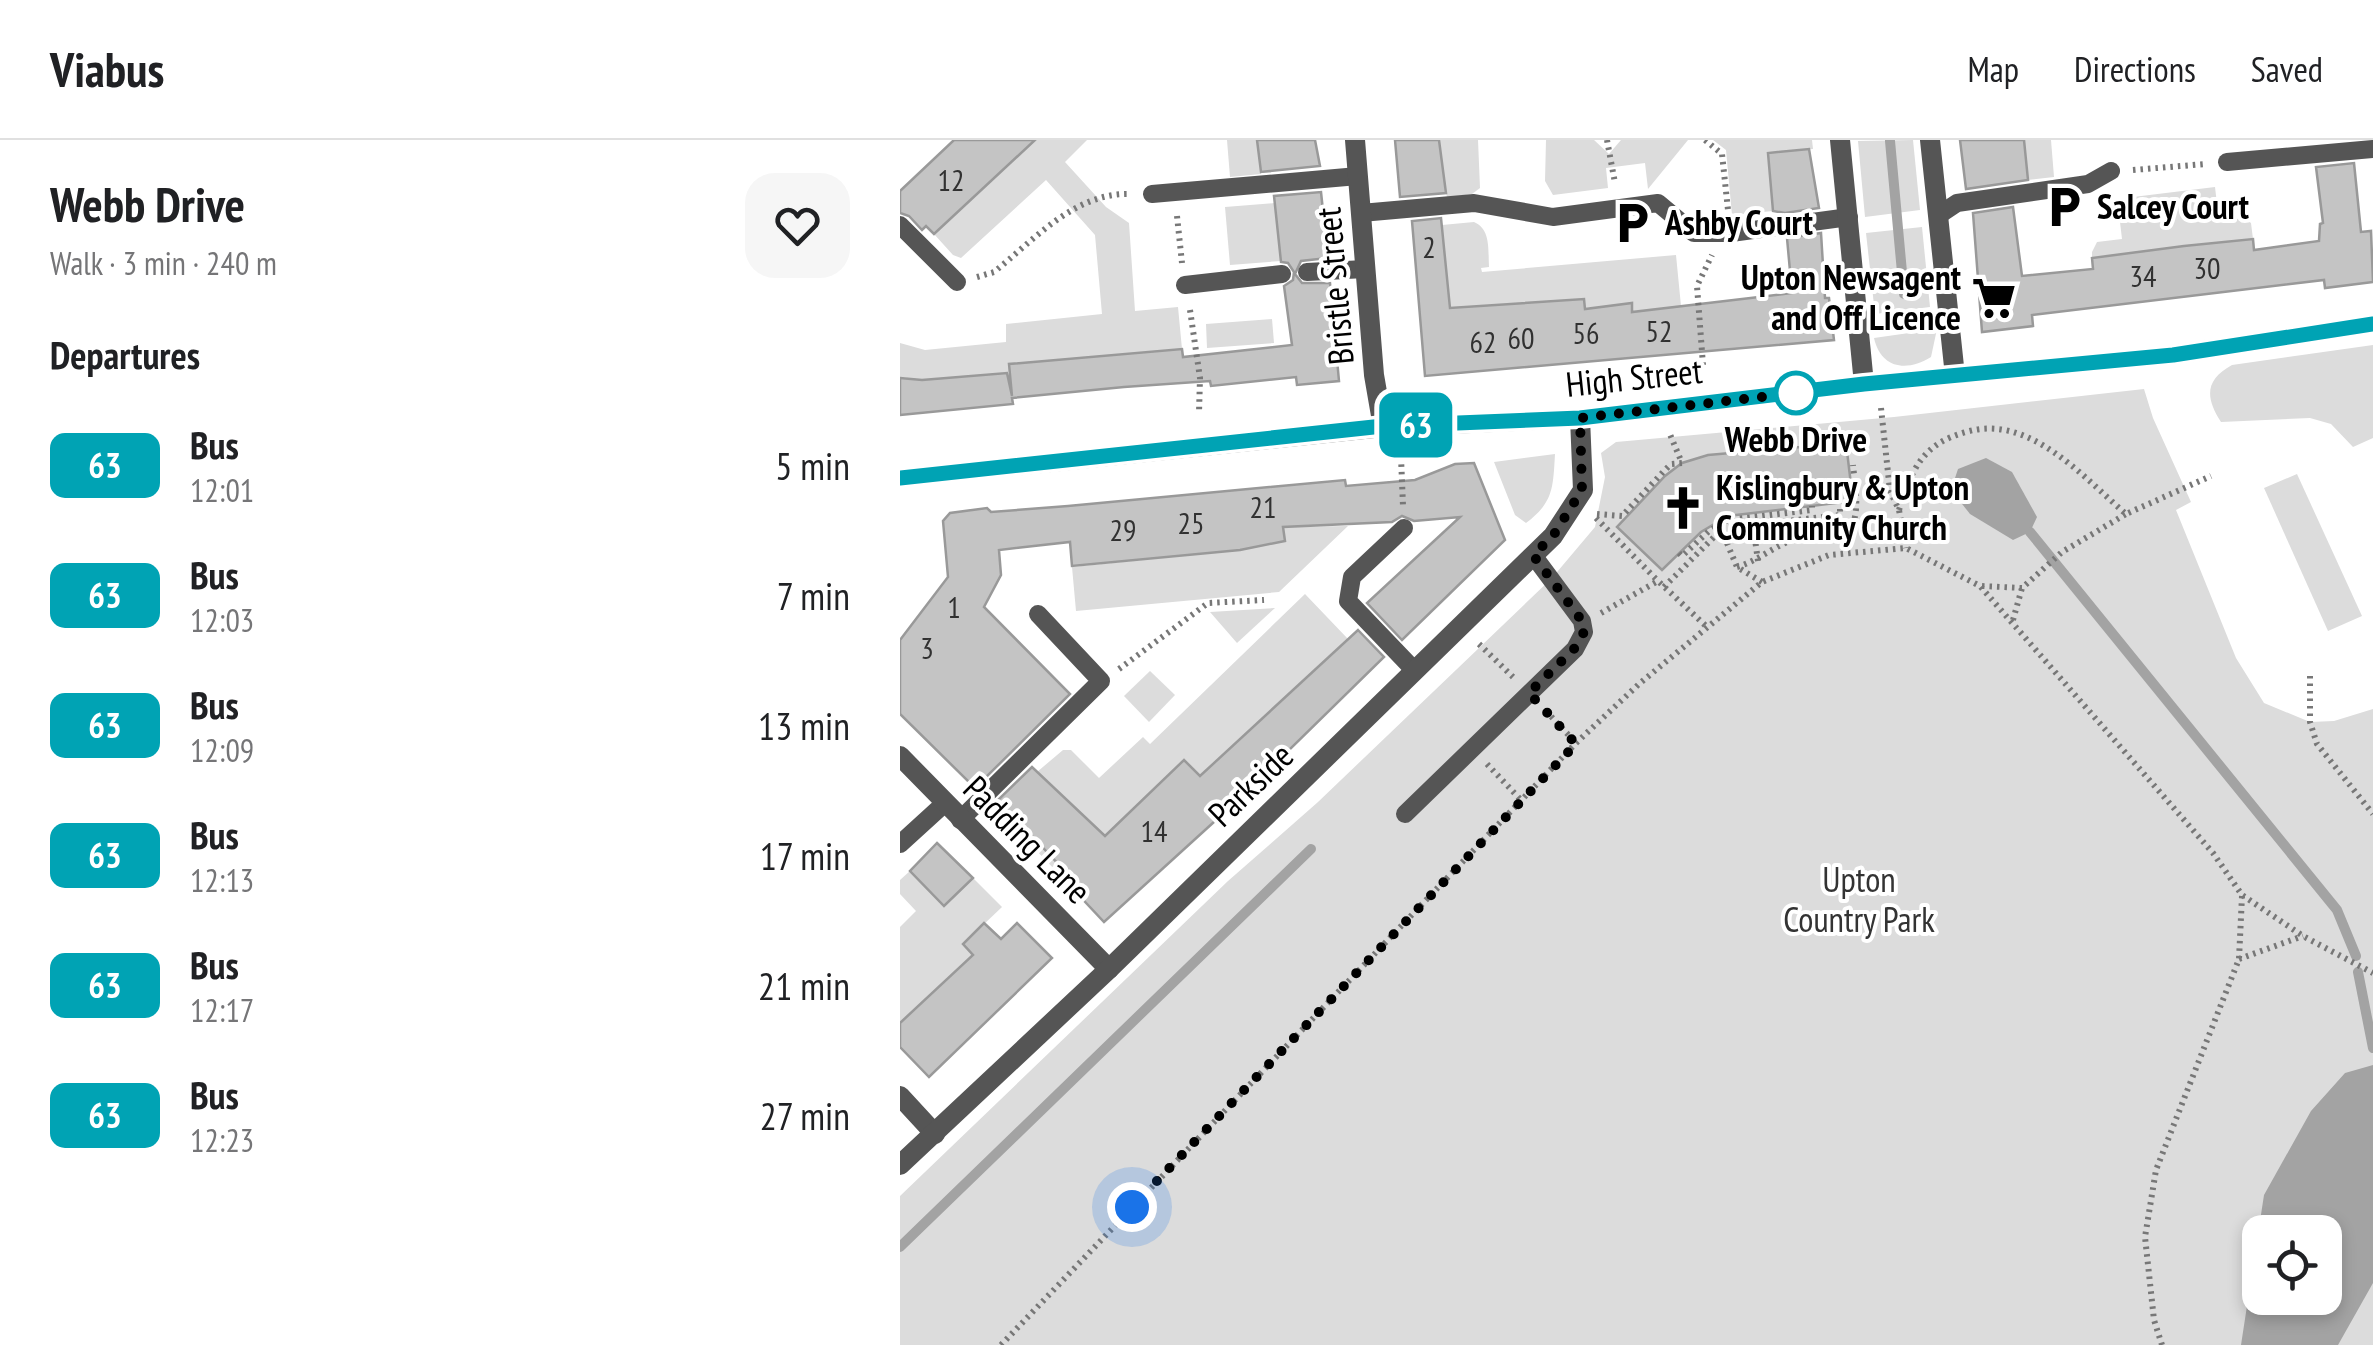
<!DOCTYPE html>
<meta charset="utf-8">
<style>
body{margin:0;font-family:"PT Sans Narrow",sans-serif;background:#f6f6f6;color:#202124;height:100vh;display:flex;flex-direction:column;font-size:38px;white-space:nowrap}
*{box-sizing:border-box;margin:0}
p{font-size:32px;color:#757577}
.icon{flex:none;width:55px;height:55px;fill:none;stroke:currentColor;stroke-width:2;stroke-linecap:round;stroke-linejoin:round}
.map{position:relative;flex:1;overflow:hidden}
.side{display:flex;flex-direction:column;background:#fff;width:900px}
.side>*{flex:none}
.badge{padding:0 20px;border-radius:15px;font-size:35px;line-height:65px}
.controls{position:absolute;left:1342px;top:1075px;display:grid;gap:20px}
.controls a{display:grid;place-items:center;width:100px;height:100px;border-radius:20px;background:#fff;box-shadow:0 5px 15px #0003;font-size:50px}
.you{position:absolute;width:50px;height:50px;margin:-25px;border:8px solid #fff;border-radius:50%;background:#1a73e8;box-shadow:0 0 0 15px #1a73e833}
.map>.badge{position:absolute;translate:-50% -50%;box-shadow:0 0 0 5px #fff}
h2{padding:0 50px;font-size:38px;line-height:90px}
.round{display:grid;place-items:center;flex:none;width:105px;height:105px;border-radius:30px;background:#f6f6f6}
.headline{display:flex;align-items:center;justify-content:space-between;height:170px;padding:0 50px}
h1{font-size:48px;font-weight:600;line-height:75px}
ul{padding:0;list-style:none}
li{display:flex;align-items:center;gap:30px;height:130px;padding:0 50px}
li div{flex:1}
li b{display:block;font-size:38px}
li em{font-style:normal}
li .badge{min-width:110px;font-weight:700;text-align:center}
header{display:flex;align-items:center;gap:60px;box-sizing:border-box;height:140px;padding:0 50px;background:#fff;border-bottom:2px solid #e0e0e0}
header strong{font-size:48px}
nav{display:flex;gap:55px;margin-inline-start:auto;font-size:35px}
main{display:flex;flex:1;min-height:0}
.map>svg:first-child{display:block}
.green{fill:#dcdcdc;fill-rule:evenodd}
.water{fill:#a3a3a3;fill-rule:evenodd}
.lines{fill:none;stroke-linecap:round;stroke-linejoin:round}
.stream{stroke:#a3a3a3;stroke-width:10}
.building{fill:#c4c4c4;stroke:#999;stroke-width:2.5}
.path{stroke:#777;stroke-width:6;stroke-dasharray:2.5 5;stroke-linecap:butt}
.lane{stroke:#555;stroke-width:18}
.street{stroke:#555;stroke-width:20}
.line-casing{stroke:#fff;stroke-width:22}
.line{stroke:#00a3b4;stroke-width:15}
.walk{stroke:#000;stroke-width:10;stroke-dasharray:0 18}
.stop-dot{fill:#fff;stroke:#00a3b4;stroke-width:5}
.labels{text-anchor:middle;stroke-width:8;stroke-linejoin:round;paint-order:stroke}
.number-label{font-size:30px;fill:#313131}
.poi-label{font-size:35px;font-weight:bold;fill:#000;stroke:#fff;text-anchor:start}
.street-label{font-size:35px;fill:#000;stroke:#fff}
.stop-label{font-size:35px;font-weight:bold;fill:#000;stroke:#fff}
.park-label{font-size:35px;fill:#333;stroke:#fff}
</style>
<header>
<strong>Viabus</strong>
<nav><a>Map</a><a>Directions</a><a>Saved</a></nav>
</header>
<main>
<section class="side">
<div class="headline"><div><h1>Webb Drive</h1><p>Walk · 3 min · 240 m</p></div><a class="round"><svg class="icon" aria-label="heart" viewBox="0 0 24 24"><path d="M12 20l-8-8c-3-5 5-10 8-4 3-6 11-1 8 4z"/></svg></a></div>
<h2>Departures</h2>
<ul>
<li><span class="badge" style="background:#00a3b4;color:#fff">63</span><div><b>Bus</b><p>12:01</p></div><em>5 min</em></li>
<li><span class="badge" style="background:#00a3b4;color:#fff">63</span><div><b>Bus</b><p>12:03</p></div><em>7 min</em></li>
<li><span class="badge" style="background:#00a3b4;color:#fff">63</span><div><b>Bus</b><p>12:09</p></div><em>13 min</em></li>
<li><span class="badge" style="background:#00a3b4;color:#fff">63</span><div><b>Bus</b><p>12:13</p></div><em>17 min</em></li>
<li><span class="badge" style="background:#00a3b4;color:#fff">63</span><div><b>Bus</b><p>12:17</p></div><em>21 min</em></li>
<li><span class="badge" style="background:#00a3b4;color:#fff">63</span><div><b>Bus</b><p>12:23</p></div><em>27 min</em></li>
</ul>
</section>
<div class="map">
<svg width="1473" height="1205" viewBox="0 0 1473 1205">
<rect width="100%" height="100%" fill="#fff"/>
<g class="green">
<polygon points="135,0 187,0 165,22 206,67 229,83 235,171 278,167 282,209 138,222 110,232 67,237 22,240 0,237 0,203 25,210 106,202 106,184 202,174 195,95 146,40 61,118 53,115 34,94"/>
<polygon points="327,0 357,0 361,34 330,37"/>
<polygon points="539,0 578,0 580,48 572,54 547,58"/>
<polygon points="646,0 694,0 709,14 721,0 788,0 748,49 745,23 706,28 708,48 653,55 645,41"/>
<polygon points="813,0 912,0 913,9 868,13 873,71 832,75 826,10"/>
<polygon points="1013,0 1020,70 965,77 958,1"/>
<polygon points="1124,0 1151,0 1154,37 1128,40"/>
<polygon points="1315,47 1319,81 1344,78 1351,83 1353,99 1192,118 1192,112 1197,102 1222,99 1218,65 1233,63 1233,57"/>
<polygon points="375,63 381,121 330,125 325,67"/>
<path d="M 574,82 C 591,89 588,110 589,127 L 581,128 L 582,132 L 776,115 L 781,166 L 732,172 L 732,164 L 685,168 L 683,159 L 602,164 L 558,179 L 544,166 L 519,168 L 516,133 L 546,131 L 542,85 Z"/>
<polygon points="1022,87 1030,167 975,174 966,93"/>
<polygon points="372,179 374,203 307,208 306,184"/>
<path d="M 1037,189 L 1031,217 C 1007,232 981,229 974,198 Z"/>
<path d="M 1473,205 L 1473,298 L 1453,307 L 1431,284 L 1410,278 L 1321,282 C 1305,257 1305,240 1332,225 Z"/>
<path d="M 1244,249 L 1253,278 L 1291,362 L 1276,370 L 1336,518 L 1364,563 L 1410,582 L 1434,581 L 1473,569 L 1473,1205 L 0,1205 L 0,1056 L 328,741 L 418,662 L 652,438 L 695,387 L 705,337 L 701,313 L 716,302 L 994,277 ZM 1360,1092 L 1425,1092 L 1425,1158 L 1360,1158 Z"/>
<path d="M 655,314 C 653,347 654,362 626,383 L 615,375 L 594,322 Z"/>
<polygon points="1397,334 1462,476 1428,491 1364,348"/>
<polygon points="448,386 379,452 176,471 172,427 311,413 385,401 383,387"/>
<polygon points="405,454 448,499 223,715 201,692 158,733 130,704 170,665 137,632 163,610 171,610 199,638 243,597 250,604"/>
<polygon points="375,468 337,503 310,472"/>
<polygon points="250,531 275,555 249,582 224,556"/>
<polygon points="10,731 44,766 73,738 102,767 63,804 111,857 86,883 45,841 0,883 0,787 16,771 0,754 0,740"/>
</g>
<g class="water">
<polygon points="1086,318 1112,332 1137,377 1130,392 1113,400 1070,374 1051,350 1058,329"/>
<path d="M 1473,925 L 1473,1143 L 1438,1205 L 1341,1205 L 1364,1055 L 1411,971 L 1445,933 ZM 1425,1092 L 1425,1158 L 1360,1158 L 1360,1092 Z"/>
</g>
<g class="lines">
<g class="stream">
<polyline points="990,1 1004,154"/>
<polyline points="1130,392 1437,770 1456,816"/>
<polyline points="1458,832 1473,908"/>
<polyline points="0,1107 411,709"/>
</g>
</g>
<g class="building">
<polygon points="54,0 135,0 34,94 26,86 22,90 9,76 0,73 0,51"/>
<polygon points="357,0 415,0 420,26 361,32"/>
<polygon points="495,0 539,0 546,53 500,57"/>
<polygon points="1060,0 1124,0 1128,40 1066,49"/>
<polygon points="909,9 919,68 885,73 873,71 868,13"/>
<polygon points="1454,23 1461,92 1471,91 1473,142 1425,148 1424,140 1132,175 1133,186 1082,192 1073,73 1113,67 1122,136 1193,129 1192,118 1284,106 1353,99 1354,110 1419,101 1420,84 1423,83 1416,27"/>
<polygon points="421,52 428,118 401,121 395,134 402,143 430,143 439,241 397,245 396,237 311,246 310,241 224,247 112,258 113,264 0,275 0,238 22,240 107,233 112,256 109,224 282,209 283,217 392,205 384,146 393,140 394,132 388,123 381,122 374,56"/>
<polygon points="541,78 550,168 684,159 685,169 732,163 732,172 892,153 887,98 921,93 925,158 929,158 934,200 525,236 512,81"/>
<polygon points="946,303 953,361 828,376 801,392 762,430 717,387 765,336 782,323 808,315"/>
<polygon points="574,323 605,400 502,500 467,463 560,377 514,381 502,376 492,382 383,387 385,401 340,410 172,426 170,402 99,410 101,435 84,467 170,554 75,648 0,574 0,500 48,437 43,381 50,373 87,368 91,372 168,366 445,340 446,346 515,340 555,324"/>
<polygon points="458,490 484,517 337,661 204,782 158,733 162,728 98,660 132,627 205,696 284,620 300,636"/>
<polygon points="37,703 73,738 44,766 10,731"/>
<polygon points="84,783 101,799 117,783 152,818 29,937 0,907 0,883 73,815 63,804"/>
</g>
<g class="lines">
<g class="path">
<polyline points="707,0 715,43"/>
<polyline points="805,0 822,14 828,70"/>
<polyline points="1233,30 1305,24"/>
<polyline points="277,76 282,123"/>
<path d="M 77,137 L 94,132 C 134,100 174,53 229,54"/>
<polyline points="290,170 300,238 299,273"/>
<polyline points="803,225 797,146 812,115"/>
<polyline points="981,268 990,351 999,370 1006,408"/>
<polyline points="501,317 503,366"/>
<path d="M 999,370 C 1012,329 1022,304 1066,292 C 1129,273 1183,337 1226,374 L 1311,336"/>
<polyline points="697,374 722,376 764,331 771,324 782,323 769,292"/>
<polyline points="696,378 758,441"/>
<polyline points="817,394 824,396 837,427 862,442"/>
<polyline points="779,413 782,416 809,391 828,380 912,370 912,366"/>
<polyline points="858,421 853,385 940,375 940,369"/>
<path d="M 837,427 C 858,421 874,406 893,400 C 907,396 919,402 932,400 C 966,395 955,348 953,325"/>
<polyline points="1082,446 1122,448 1162,412 1226,374"/>
<polyline points="764,447 817,394 816,382"/>
<polyline points="701,473 758,441 807,487"/>
<polyline points="1113,480 1122,448"/>
<polyline points="579,504 613,537"/>
<polyline points="219,529 308,463 364,460"/>
<polyline points="1410,536 1410,582 1417,604 1473,674"/>
<polyline points="646,571 676,603"/>
<polyline points="587,624 621,660"/>
<polyline points="1339,819 1403,796"/>
<polyline points="101,1205 676,603 739,544 862,442 929,415 1006,408 1080,446 1313,713 1342,755 1403,796 1473,833"/>
<polyline points="1262,1205 1254,1180 1245,1097 1256,1030 1339,819 1342,756"/>
</g>
<g class="lane">
<polyline points="1327,22 1473,9"/>
<polyline points="252,54 458,36"/>
<polyline points="461,73 574,63 653,77 758,63 794,93 831,93 949,77"/>
<polyline points="1039,75 1057,63 1188,44 1211,31"/>
<polyline points="0,85 57,142"/>
<polyline points="407,132 465,129"/>
<polyline points="285,145 382,134"/>
<polyline points="504,388 452,437 448,461 515,531"/>
<polyline points="505,674 675,509 684,492 682,481 633,415"/>
<polyline points="60,680 201,541 138,474"/>
<polyline points="0,704 45,663"/>
</g>
<g class="street">
<polyline points="455,0 474,235 483,287"/>
<polyline points="940,0 964,244"/>
<polyline points="1030,0 1055,236"/>
<polyline points="0,338 483,287 680,278 964,244 1273,215 1473,184"/>
<polyline points="0,616 209,829"/>
<polyline points="0,956 35,994"/>
<polyline points="0,1025 209,829 653,396 683,350 680,278"/>
</g>
</g>
<g class="lines">
<g class="line-casing">
<polyline id="line" points="0,338 483,286 680,278 964,244 1273,215 1473,184"/>
</g>
<use href="#line" class="line"/>
<polyline class="walk" points="232,1067 676,604 629,553 674,509 684,492 682,481 633,415 653,396 682,350 680,278 896,253"/>
</g>
<defs>
<g id="parking-bare" transform="scale(3.45)"><path d="M-3.5-5.5H1a3.5 3.5 0 0 1 0 7H-1V5.5H-3.5ZM-1-3.4V-.6H.8a1.4 1.4 0 0 0 0-2.8Z" fill="#000" stroke="#fff" stroke-width="2.5" paint-order="stroke"/></g>
<g id="supermarket-bare" transform="scale(3.45)"><path d="M-6-5.5h2.5l.6 2H6L4.5 2H-2.5L-4.4-4H-6ZM-1.5 3.2a1.3 1.3 0 1 0 .1 0ZM3 3.2a1.3 1.3 0 1 0 .1 0Z" fill="#000" stroke="#fff" stroke-width="2.5" paint-order="stroke"/></g>
<g id="church-bare" transform="scale(3.45)"><path d="M-1.2-6h2.4v3.5h3.3v2.4h-3.3V6h-2.4V-.1h-3.3v-2.4h3.3Z" fill="#000" stroke="#fff" stroke-width="2.5" paint-order="stroke"/></g>
</defs>
<g fill-rule="evenodd">
<use href="#parking-bare" x="1164" y="67"/>
<use href="#parking-bare" x="732" y="83"/>
<use href="#supermarket-bare" x="1094" y="158"/>
<use href="#church-bare" x="783" y="368"/>
</g>
<circle class="stop-dot" cx="896" cy="253" r="20"/>
<g class="labels">
<g class="number-label">
<text x="51" y="51">12</text>
<text x="529" y="118">2</text>
<text x="1307" y="139">30</text>
<text x="1243" y="147">34</text>
<text x="759" y="202">52</text>
<text x="686" y="204">56</text>
<text x="621" y="209">60</text>
<text x="583" y="213">62</text>
<text x="363" y="378">21</text>
<text x="291" y="394">25</text>
<text x="223" y="401">29</text>
<text x="54" y="478">1</text>
<text x="27" y="519">3</text>
<text x="254" y="702">14</text>
</g>
<g class="poi-label">
<text x="1197" y="79">Salcey Court</text>
<text x="765" y="95">Ashby Court</text>
<text x="1061" y="150" text-anchor="end">Upton Newsagent<tspan x="1061" dy="40">and Off Licence</tspan></text>
<text x="816" y="360">Kislingbury &amp; Upton<tspan x="816" dy="40">Community Church</tspan></text>
</g>
<g class="street-label">
<text transform="translate(435 146) rotate(-95)" y="12">Bristle Street</text>
<text transform="translate(734 238) rotate(-6)" y="12">High Street</text>
<text transform="translate(351 645) rotate(-44)" y="12">Parkside</text>
<text transform="translate(127 700) rotate(45)" y="12">Padding Lane</text>
</g>
<g class="stop-label">
<text x="896" y="312">Webb Drive</text>
</g>
<g class="park-label">
<text x="959" y="752">Upton<tspan x="959" dy="40">Country Park</tspan></text>
</g>
</g>
</svg>
<div class="controls">
<a><svg class="icon" aria-label="locate" viewBox="0 0 24 24"><circle cx="12" cy="12" r="6"/><path d="M12 2v4M12 18v4M2 12h4M18 12h4"/></svg></a>
</div>
<div class="you" style="left:232px;top:1067px"></div>
<b class="badge" style="left:516px;top:285px;background:#00a3b4;color:#fff">63</b>
</div>
</main>
